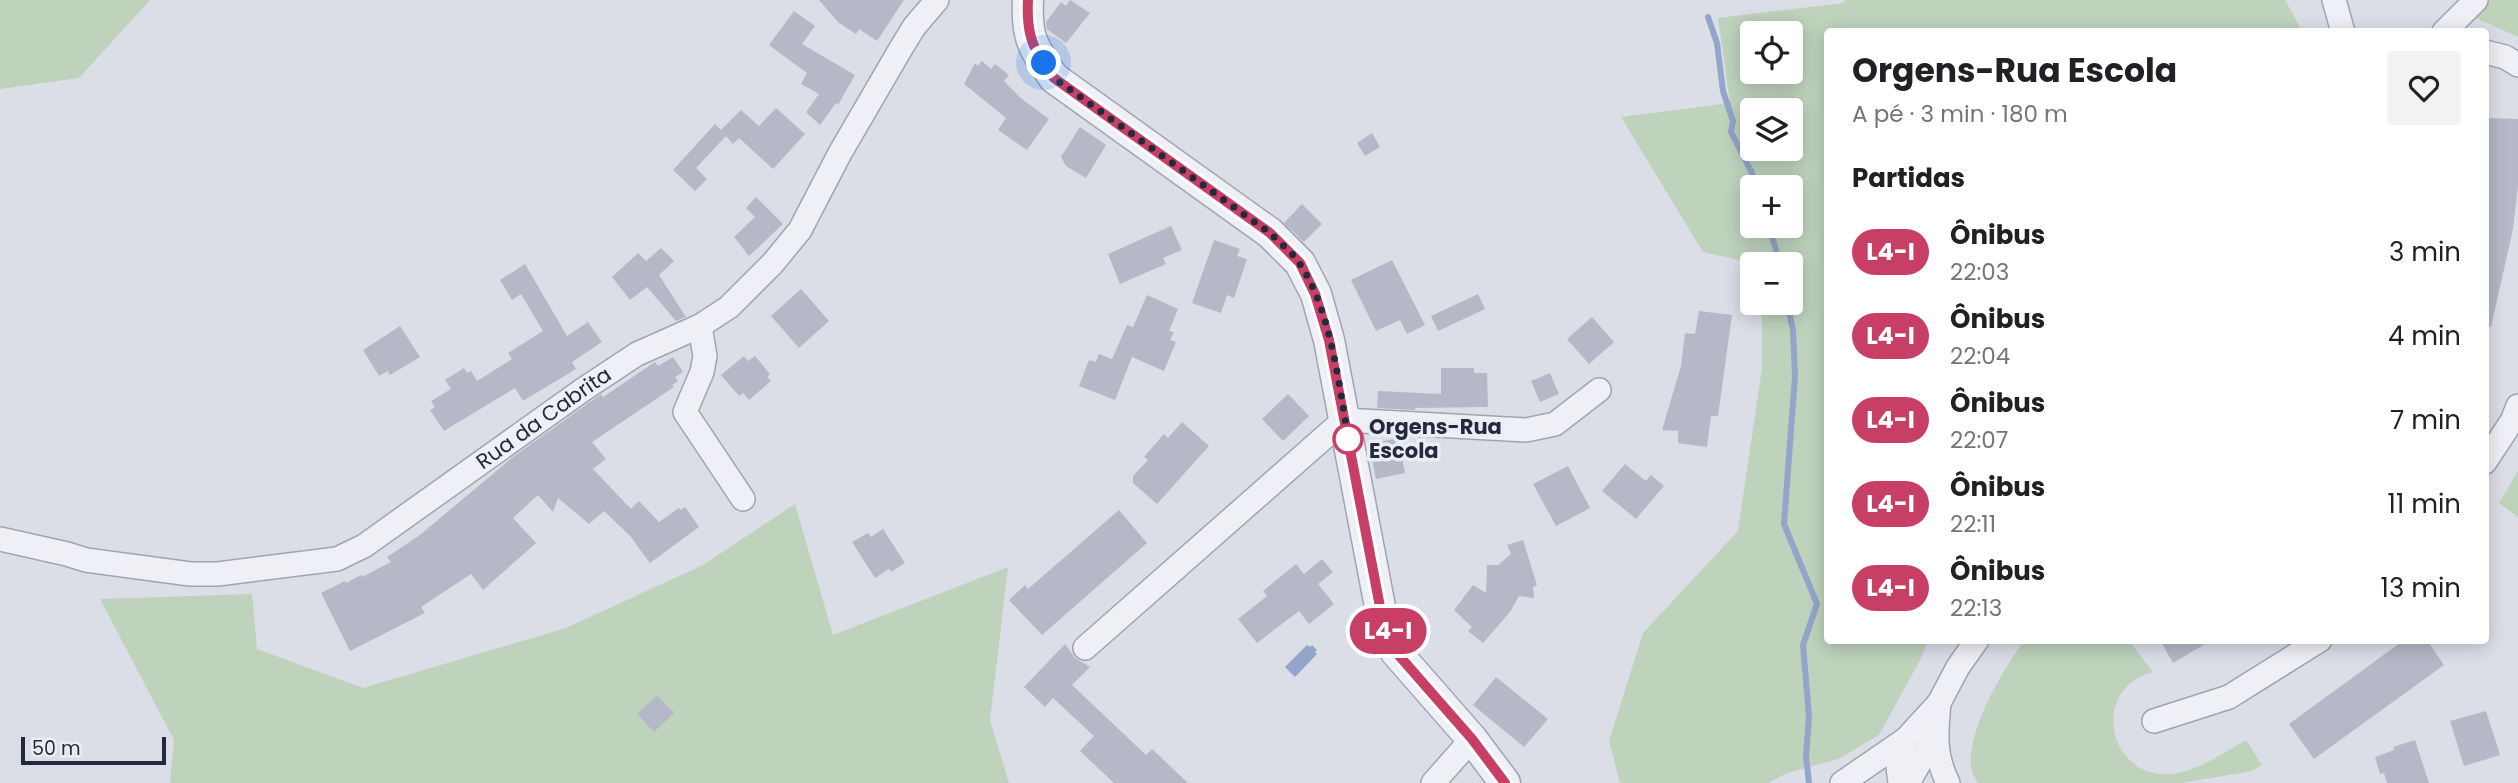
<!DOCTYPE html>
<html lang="pt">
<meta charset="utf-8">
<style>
body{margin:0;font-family:Poppins,sans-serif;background:#f2f2f2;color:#202124;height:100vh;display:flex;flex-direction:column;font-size:26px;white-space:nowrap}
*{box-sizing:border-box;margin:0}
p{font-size:23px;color:#757577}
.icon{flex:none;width:38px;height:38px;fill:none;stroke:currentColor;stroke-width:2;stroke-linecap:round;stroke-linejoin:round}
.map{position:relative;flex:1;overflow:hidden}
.panel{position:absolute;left:1824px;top:28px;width:665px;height:616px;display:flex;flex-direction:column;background:#fff;border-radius:7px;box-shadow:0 4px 18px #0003}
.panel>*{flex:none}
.badge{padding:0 14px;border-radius:23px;font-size:24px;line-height:46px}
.controls{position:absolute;left:1740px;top:21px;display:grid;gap:14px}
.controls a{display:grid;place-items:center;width:63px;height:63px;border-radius:7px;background:#fff;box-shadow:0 4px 18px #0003;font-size:35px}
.scale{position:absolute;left:21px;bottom:18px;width:145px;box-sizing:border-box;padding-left:7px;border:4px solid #242a3e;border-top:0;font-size:19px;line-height:24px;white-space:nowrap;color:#242a3e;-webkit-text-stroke:5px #ebedf5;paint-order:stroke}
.you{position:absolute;width:35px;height:35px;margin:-18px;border:5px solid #fff;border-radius:50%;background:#1a73e8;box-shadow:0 0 0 10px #1a73e833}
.map>.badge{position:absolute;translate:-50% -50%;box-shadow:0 0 0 4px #fff}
h2{padding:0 28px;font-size:26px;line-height:63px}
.round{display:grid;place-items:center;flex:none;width:74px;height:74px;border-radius:7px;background:#f2f2f2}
.overview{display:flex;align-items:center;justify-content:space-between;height:119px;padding:0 28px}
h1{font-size:33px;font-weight:700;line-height:52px}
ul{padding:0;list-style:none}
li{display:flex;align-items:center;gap:21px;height:84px;padding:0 28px}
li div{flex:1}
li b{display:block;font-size:26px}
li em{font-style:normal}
li .badge{min-width:77px;font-weight:700;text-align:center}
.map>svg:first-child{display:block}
.green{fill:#bed2bc;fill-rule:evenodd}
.water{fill:#93a5ca}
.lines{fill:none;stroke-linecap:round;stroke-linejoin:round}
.stream{stroke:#93a5ca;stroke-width:6}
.building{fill:#b5b9c7}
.minor-casing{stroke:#a0a4b1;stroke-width:26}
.tertiary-casing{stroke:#a0a4b1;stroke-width:33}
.minor{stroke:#eef0f5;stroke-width:23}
.tertiary{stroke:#eef0f5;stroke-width:30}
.line-casing{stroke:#fff;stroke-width:16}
.line{stroke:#c83f66;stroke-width:10}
.walk{stroke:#242a3e;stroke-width:7;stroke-dasharray:0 12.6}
.stop-dot{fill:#fff;stroke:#c83f66;stroke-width:3.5}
.labels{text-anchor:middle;stroke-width:7;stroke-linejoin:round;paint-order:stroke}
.street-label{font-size:21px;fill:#242a3e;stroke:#ebedf5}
.stop-label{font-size:21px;font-weight:bold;fill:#242a3e;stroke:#ebedf5;text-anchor:start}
</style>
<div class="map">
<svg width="2518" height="783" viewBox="0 0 2518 783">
<rect width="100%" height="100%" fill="#dbdee7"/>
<g class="green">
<polygon points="0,0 150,0 79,78 0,89"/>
<path d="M 1844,0 L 2285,0 L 2302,31 L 1827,32 L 1827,640 L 1928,641 L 1920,660 L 1879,735 L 1838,759 L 1787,773 L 1768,783 L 1620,783 L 1609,741 L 1643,633 L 1738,531 L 1762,368 L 1762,303 L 1790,303 L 1790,264 L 1756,264 L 1703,252 L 1621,117 L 1730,103 L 1718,18 L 1844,3 ZM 1790,33 L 1790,72 L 1752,72 L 1752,33 ZM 1790,110 L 1790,149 L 1752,149 L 1752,110 ZM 1752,187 L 1790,187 L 1790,226 L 1752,226 Z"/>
<polygon points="2488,0 2518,0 2518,37 2476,18 2476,13"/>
<polygon points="2518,471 2518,517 2499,503"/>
<polygon points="795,504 833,635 1008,567 990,720 1009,783 170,783 174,740 100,599 252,594 257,649 363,688 566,628 703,565"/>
<path d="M 2025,640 L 2129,641 L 2153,672 C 2087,690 2110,781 2172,774 C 2200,770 2223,753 2246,740 L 2262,765 L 2252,771 L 2181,783 L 1978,783 C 1952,752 2004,667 2025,640 Z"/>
</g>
<polygon class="water" points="1307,645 1310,647 1312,645 1317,650 1315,652 1317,654 1295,677 1285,667"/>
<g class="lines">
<g class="stream">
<polyline points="1708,17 1717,43 1723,91 1733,121 1731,132 1752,173 1756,187"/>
<polyline points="1769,226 1780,264"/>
<polyline points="1787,303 1793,330 1795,376 1784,524 1817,604 1803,645 1809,717 1806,756 1809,783"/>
</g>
</g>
<g class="building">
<polygon points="819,0 904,0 877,41 859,29 856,34 839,23"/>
<polygon points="1070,0 1090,13 1066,43 1047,29 1046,22 1061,2 1066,6"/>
<polygon points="794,11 815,26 802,44 855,75 838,105 836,103 820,125 806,112 819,94 801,84 807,73 769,45"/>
<polygon points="982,61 991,69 995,64 1009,75 1004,81 1022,99 1049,119 1027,150 998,130 1006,118 964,84 975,63 978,66"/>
<polygon points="776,108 805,134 773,169 739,138 733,144 726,136 696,168 707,179 695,191 673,170 715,124 721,130 741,110 759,126"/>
<polygon points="2485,118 2518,119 2518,185 2513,229 2491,327 2485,327"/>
<polygon points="1080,127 1106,145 1086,178 1066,166 1061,157"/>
<polygon points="1372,133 1380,147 1365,156 1357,143"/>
<polygon points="756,197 783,224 749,256 734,237 755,217 746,208"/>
<polygon points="1302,204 1322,224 1304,242 1284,223"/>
<polygon points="1171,226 1182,250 1163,258 1166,264 1120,284 1108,254"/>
<polygon points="1214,240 1240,249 1237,256 1247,259 1234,298 1227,295 1221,313 1192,303"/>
<polygon points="661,248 674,261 659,275 686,317 676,321 647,287 630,300 612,277 638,253 646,261"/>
<polygon points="1392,260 1425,325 1407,334 1400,320 1376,331 1351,280"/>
<polygon points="525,264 567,336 588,322 602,342 572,362 576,369 523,401 515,388 444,431 430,410 435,407 431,401 451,389 445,380 464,368 467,373 471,371 477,381 512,359 508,353 543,331 521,294 512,300 500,280"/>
<polygon points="801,289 829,321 799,348 771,316"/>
<polygon points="1478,294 1485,309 1438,331 1431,316"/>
<polygon points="1147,295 1178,309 1169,331 1174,332 1170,340 1176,342 1164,371 1132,357 1115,400 1079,386 1089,360 1096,362 1099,354 1112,359 1127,325 1133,327"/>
<polygon points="1699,311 1732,315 1718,416 1711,416 1707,447 1678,443 1678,431 1662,430 1681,366 1685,333 1695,334"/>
<polygon points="1592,317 1614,342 1589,364 1567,339"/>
<polygon points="400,326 420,357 390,375 388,371 379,376 363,350"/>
<polygon points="744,356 748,361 755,356 770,374 767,377 771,381 749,400 743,393 739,396 721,375"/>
<polygon points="673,357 683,372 675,377 678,381 672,385 674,387 592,442 606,459 593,469 631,509 639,501 659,522 679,508 681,510 685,507 699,527 650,563 630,536 604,511 589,524 558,498 553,512 538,495 513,518 536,543 483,590 471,574 421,607 425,613 350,651 321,593 345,581 346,583 361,575 362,577 391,562 387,557 420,535 513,457 601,394 603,397 655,362 658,366"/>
<polygon points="1441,368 1474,368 1474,373 1487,373 1488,407 1415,408 1415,410 1377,408 1378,391 1441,394"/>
<polygon points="1550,373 1559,394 1540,402 1531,381"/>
<polygon points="1288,394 1309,416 1283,441 1262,419"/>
<polygon points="1182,422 1209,446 1157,504 1133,483 1133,476 1148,460 1144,457 1164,434 1168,438"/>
<polygon points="1398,438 1405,473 1376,479 1369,444"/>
<polygon points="1625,464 1646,481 1651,475 1664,486 1636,519 1602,491"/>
<polygon points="1568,466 1590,508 1556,526 1533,484"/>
<polygon points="1119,510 1147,543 1042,635 1009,600 1025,585 1028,589"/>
<polygon points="883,529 905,563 891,572 889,569 875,578 852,542 868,533 871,537"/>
<polygon points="1523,540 1537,585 1533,587 1534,598 1519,596 1510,612 1483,643 1468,631 1472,627 1454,610 1473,585 1486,593 1487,565 1498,565 1511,554 1507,545"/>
<polygon points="1322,559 1333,572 1318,584 1334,604 1309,624 1299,611 1257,643 1238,619 1267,596 1263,591 1296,564 1304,574"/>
<polygon points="2160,640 2212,640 2173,663"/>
<polygon points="2404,640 2427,640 2444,665 2314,759 2289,724"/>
<polygon points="1065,644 1075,658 1090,667 1072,685 1146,755 1152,749 1188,783 1114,783 1080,751 1094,736 1053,698 1045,707 1024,687"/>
<polygon points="1496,677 1548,719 1524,747 1473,705"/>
<polygon points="657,695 674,713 654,732 637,714"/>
<polygon points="2486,711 2500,755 2464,766 2450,721"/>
<polygon points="2415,740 2429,783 2387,783 2384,773 2380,774 2375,757 2394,750 2393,747"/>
</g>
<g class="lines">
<g class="minor-casing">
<g id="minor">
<polyline points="2334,0 2343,32"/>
<polyline points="2444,32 2476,0"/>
<polyline points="2485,52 2505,57 2518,65"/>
<polyline points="700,326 705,356 702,372 685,412 743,499"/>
<polyline points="2485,462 2512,421 2518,406"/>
<path id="s1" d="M 0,539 L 67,554 L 86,560 L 190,574 L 218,574 L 337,559 L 364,546 L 584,389 L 637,354 L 700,326 L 729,307 L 773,263 L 800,230 L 840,153 L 900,50 L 914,27 L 937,0"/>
<polyline points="1085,648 1344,420 1526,430 1555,424 1599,390"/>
<path d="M 1939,703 C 1936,734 1934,755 1948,783"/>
<polyline points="2154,721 2229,697 2320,640"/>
<polyline points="1433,783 1472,739"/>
<polyline points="1842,783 1906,739"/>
<polyline points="1900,783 1898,767 1906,739 1939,703 1958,667 1977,640"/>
<polyline points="1908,783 1936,734"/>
</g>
</g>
<g class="tertiary-casing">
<path id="tertiary" d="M 1028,0 C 1026,38 1033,47 1054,78 L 1270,233 L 1300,263 L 1316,294 L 1329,340 L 1381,612 L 1395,651 L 1472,739 L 1505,783"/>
</g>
<use href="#minor" class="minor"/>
<use href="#tertiary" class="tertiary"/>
</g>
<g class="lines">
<g class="line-casing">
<path id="line" d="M 1028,0 C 1026,36 1033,49 1054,78 L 1270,233 L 1300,263 L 1315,294 L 1329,340 L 1381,612 L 1395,651 L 1472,739 L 1505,783"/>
</g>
<use href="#line" class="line"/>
<path class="walk" d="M 1044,63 L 1054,78 L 1270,233 C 1280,243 1293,253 1300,264 C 1333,314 1339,390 1350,447 L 1348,439"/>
</g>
<circle class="stop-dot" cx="1348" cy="439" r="14"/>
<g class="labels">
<g class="street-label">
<text dy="7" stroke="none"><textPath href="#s1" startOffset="592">Rua da Cabrita</textPath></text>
</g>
<g class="stop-label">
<text x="1369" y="434">Orgens-Rua<tspan x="1369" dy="24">Escola</tspan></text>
</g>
</g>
</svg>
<div class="controls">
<a><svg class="icon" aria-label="locate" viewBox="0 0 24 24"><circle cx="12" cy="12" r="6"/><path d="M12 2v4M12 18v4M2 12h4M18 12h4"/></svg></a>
<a><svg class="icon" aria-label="layers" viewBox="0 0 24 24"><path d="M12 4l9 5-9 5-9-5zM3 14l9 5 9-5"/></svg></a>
<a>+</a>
<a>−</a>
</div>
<div class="scale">50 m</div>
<div class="you" style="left:1044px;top:63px"></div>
<b class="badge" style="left:1388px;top:631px;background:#c83f66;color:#fff">L4-I</b>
<section class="panel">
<div class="overview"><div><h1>Orgens-Rua Escola</h1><p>A pé · 3 min · 180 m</p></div><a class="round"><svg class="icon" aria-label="heart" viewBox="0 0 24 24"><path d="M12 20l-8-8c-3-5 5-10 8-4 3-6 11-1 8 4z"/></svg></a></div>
<h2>Partidas</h2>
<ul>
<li><span class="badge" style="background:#c83f66;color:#fff">L4-I</span><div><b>Ônibus</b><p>22:03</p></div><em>3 min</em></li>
<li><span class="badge" style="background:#c83f66;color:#fff">L4-I</span><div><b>Ônibus</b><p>22:04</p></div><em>4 min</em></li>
<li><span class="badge" style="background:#c83f66;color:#fff">L4-I</span><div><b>Ônibus</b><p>22:07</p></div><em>7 min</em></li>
<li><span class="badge" style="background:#c83f66;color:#fff">L4-I</span><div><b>Ônibus</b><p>22:11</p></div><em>11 min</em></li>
<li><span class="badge" style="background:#c83f66;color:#fff">L4-I</span><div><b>Ônibus</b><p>22:13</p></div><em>13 min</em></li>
</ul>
</section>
</div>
